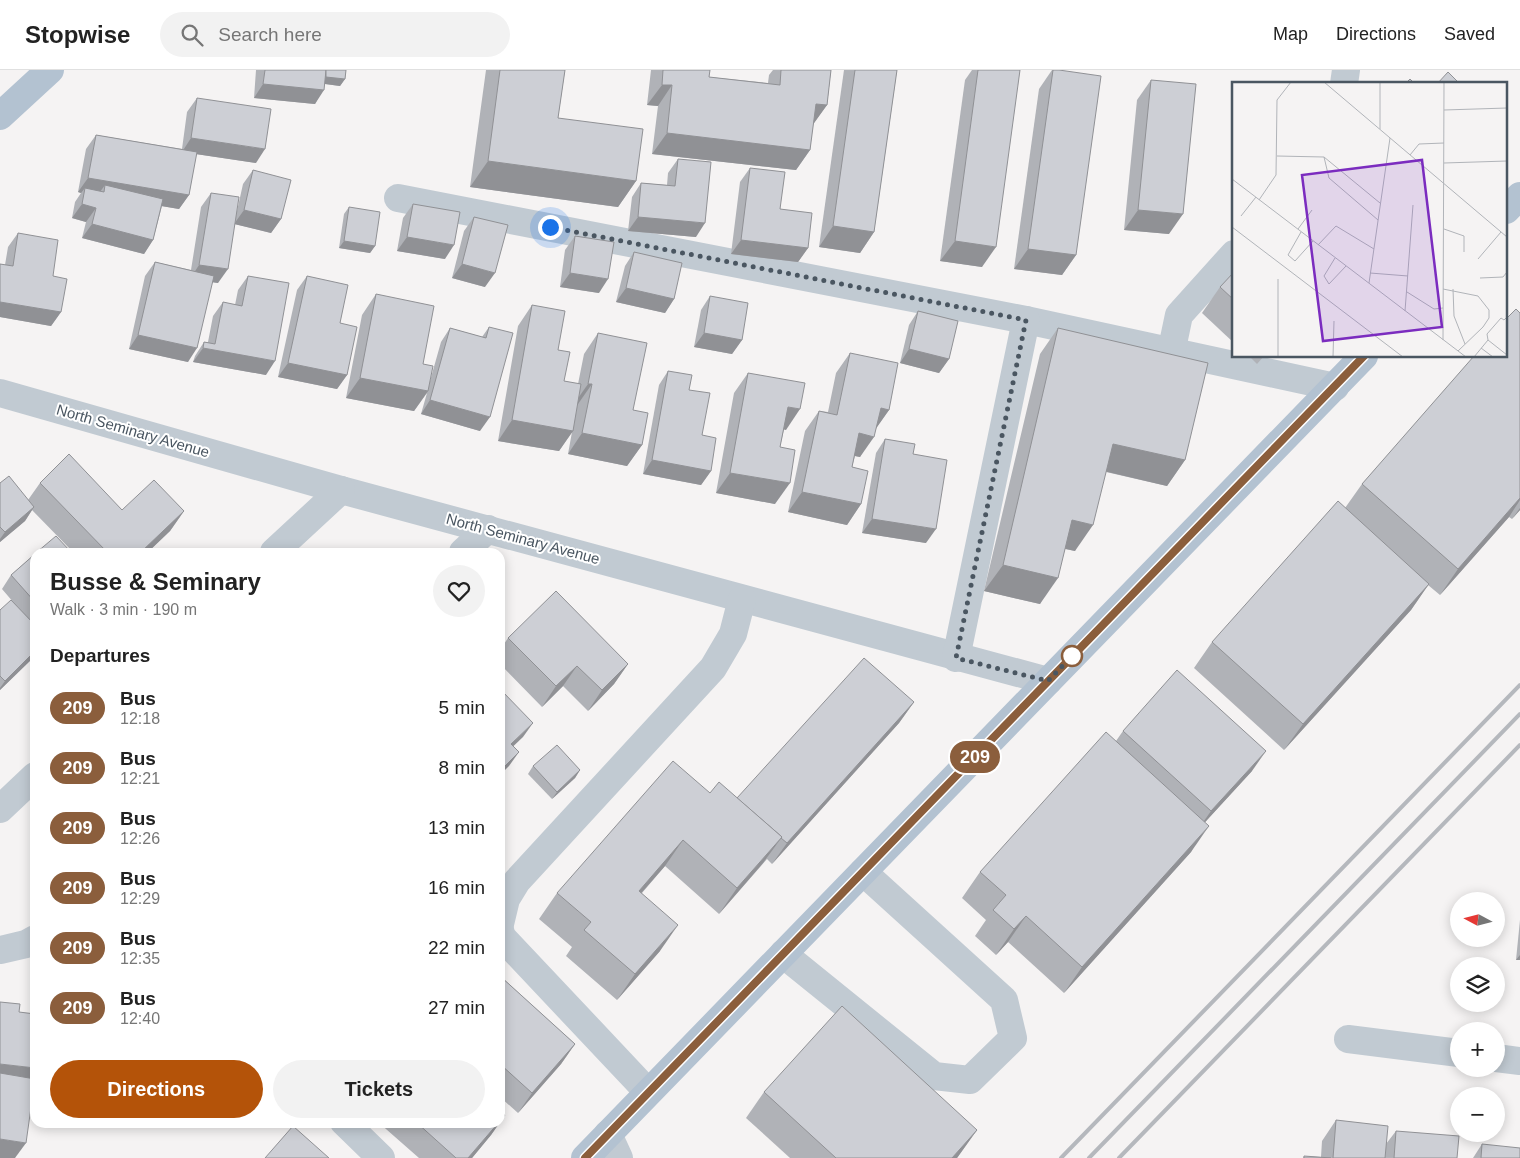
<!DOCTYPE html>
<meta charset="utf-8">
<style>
body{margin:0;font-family:Arial,sans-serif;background:#f2f2f2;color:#222;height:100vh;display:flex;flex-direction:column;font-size:19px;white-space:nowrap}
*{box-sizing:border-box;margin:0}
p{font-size:16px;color:#767676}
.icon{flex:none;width:28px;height:28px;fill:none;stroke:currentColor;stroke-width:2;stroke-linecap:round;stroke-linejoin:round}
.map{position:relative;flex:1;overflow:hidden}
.sheet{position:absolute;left:30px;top:478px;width:475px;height:580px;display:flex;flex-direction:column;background:#fff;border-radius:15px;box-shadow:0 2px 12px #0003}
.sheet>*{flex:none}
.badge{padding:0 10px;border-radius:16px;font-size:18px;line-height:32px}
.needle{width:32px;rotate:277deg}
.buttons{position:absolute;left:1450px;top:822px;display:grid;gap:10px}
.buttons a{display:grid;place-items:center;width:55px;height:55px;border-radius:50%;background:#fff;box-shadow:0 2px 12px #0003;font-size:25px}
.you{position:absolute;width:25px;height:25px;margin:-12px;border:4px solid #fff;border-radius:50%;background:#1a73e8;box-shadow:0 0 0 8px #1a73e833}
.map>.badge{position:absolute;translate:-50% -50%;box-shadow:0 0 0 2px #fff}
h2{padding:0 20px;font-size:19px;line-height:45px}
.round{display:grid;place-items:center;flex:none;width:52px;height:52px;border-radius:26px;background:#f2f2f2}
.summary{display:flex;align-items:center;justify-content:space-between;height:85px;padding:0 20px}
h1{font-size:24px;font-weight:600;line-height:38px}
.cta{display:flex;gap:10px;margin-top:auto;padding:10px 20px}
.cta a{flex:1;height:58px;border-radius:30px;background:#b45309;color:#fff;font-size:20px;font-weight:600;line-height:58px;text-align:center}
.cta a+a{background:#f2f2f2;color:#222}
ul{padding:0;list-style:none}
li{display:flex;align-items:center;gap:15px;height:60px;padding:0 20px}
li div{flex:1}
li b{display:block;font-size:19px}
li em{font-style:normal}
li .badge{min-width:55px;font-weight:700;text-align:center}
header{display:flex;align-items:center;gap:30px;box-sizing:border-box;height:70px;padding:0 25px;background:#fff;border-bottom:1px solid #e0e0e0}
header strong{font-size:24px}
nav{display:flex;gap:28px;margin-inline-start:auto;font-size:18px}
.search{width:350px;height:45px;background:#f2f2f2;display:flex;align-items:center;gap:12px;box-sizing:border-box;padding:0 18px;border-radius:28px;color:#767676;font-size:19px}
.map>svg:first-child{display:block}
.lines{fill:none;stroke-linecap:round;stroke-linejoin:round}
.minor{stroke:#c1cad2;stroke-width:28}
.major{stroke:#b3c2d1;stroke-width:28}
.rail{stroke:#b5b8bd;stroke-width:4}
.wall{fill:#b0b2b7}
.shaded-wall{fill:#909195}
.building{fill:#cdcfd5;stroke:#909195}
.line-casing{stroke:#fff;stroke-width:11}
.line{stroke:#8b5e3c;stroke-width:8}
.walk{stroke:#4a5661;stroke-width:5;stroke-dasharray:0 9}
.stop-dot{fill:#fff;stroke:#8b5e3c;stroke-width:2.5}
.labels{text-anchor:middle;stroke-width:4;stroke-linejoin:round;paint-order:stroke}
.street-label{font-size:15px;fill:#4a5661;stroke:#fff}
.inset-road{fill:none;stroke:#b1b4b9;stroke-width:1}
.view{fill:#7b2cbf;fill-opacity:0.15;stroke:#7b2cbf;stroke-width:2.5}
.inset-edge{fill:none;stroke:#4a5661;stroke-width:2.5}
</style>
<header>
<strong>Stopwise</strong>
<div class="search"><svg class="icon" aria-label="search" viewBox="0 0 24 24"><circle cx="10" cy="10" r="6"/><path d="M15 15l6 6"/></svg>Search here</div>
<nav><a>Map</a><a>Directions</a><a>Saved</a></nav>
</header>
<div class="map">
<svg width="1520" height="1088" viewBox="0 0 1520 1088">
<rect width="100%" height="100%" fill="#f5f3f3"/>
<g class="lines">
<g class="minor">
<polyline points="1344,14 1346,0"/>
<polyline points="398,128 1026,250 1335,317"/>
<polyline points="1171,283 1179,245 1234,184"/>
<polyline points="0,323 341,420 1048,611"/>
<polyline points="274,482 341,420"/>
<polyline points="463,482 488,459"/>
<polyline points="956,588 1026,250"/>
<polyline points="0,739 35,706"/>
<polyline points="500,854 506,829 517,811 713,598 733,564 742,529"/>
<polyline points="500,860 502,867 648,1022"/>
<polyline points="0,880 26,874 35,869"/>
<polyline points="783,884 934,1006 970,1010 1013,968 1004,930 863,802"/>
<polyline points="1348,969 1459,983"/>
<polyline points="1496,988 1520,991"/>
<polyline points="344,1052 381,1088"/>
<polyline points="608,1064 619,1088"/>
</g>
<g class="major">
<polyline points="0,46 50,0"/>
<polyline points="1506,140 1520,126"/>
<polyline points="585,1088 1364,286"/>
</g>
<g class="rail">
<polyline points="1061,1088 1520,615"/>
<polyline points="1089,1088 1520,644"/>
<polyline points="1119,1088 1520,675"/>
</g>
</g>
<g class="wall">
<polygon points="256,0 346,0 345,9 340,16 325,14 315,34 254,28"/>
<polygon points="486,0 565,0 558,48 636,111 618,137 470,117"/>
<polygon points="651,0 710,0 709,7 768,13 769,5 773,0 831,0 827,35 813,54 810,80 796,100 652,84 658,36 647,35"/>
<polygon points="844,0 897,0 874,162 860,183 819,177"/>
<polygon points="972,0 1020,0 982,197 940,191 965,10"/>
<polygon points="1052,0 1059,0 1076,185 1062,205 1014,199 1039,19"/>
<polygon points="1151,10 1169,164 1124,160 1137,30"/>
<polygon points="197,28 256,93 196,84 189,125 179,139 162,136 153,170 144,184 82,168 86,152 72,148 75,132 81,123 78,122 86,79 96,65 182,79 187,42"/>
<polygon points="678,89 696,167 628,161 632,127 641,113 667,115 668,103"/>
<polygon points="750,98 808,178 798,192 731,184 740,112"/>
<polygon points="253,100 281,149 271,163 235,154 218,213 212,212 188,292 129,279 145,206 155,192 191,200 201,137 211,123 237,141 243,114"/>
<polygon points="413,134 445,189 397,181 403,148"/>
<polygon points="349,137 375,176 370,183 339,178 344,144"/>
<polygon points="474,147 485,217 452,208 464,161"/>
<polygon points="18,163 53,206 61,242 51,256 0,247 0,194 5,195 8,177"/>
<polygon points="575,166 599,223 560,217 565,180"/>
<polygon points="634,182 674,229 665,243 616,232 625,196"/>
<polygon points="1234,202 1234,273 1202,243 1220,217"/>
<polygon points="248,206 266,305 193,292 195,286 204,272 208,272 213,246 223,232 235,235 238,220"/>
<polygon points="307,206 340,253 347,305 337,319 278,307 297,220"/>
<polygon points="376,224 423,294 430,311 441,272 450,258 482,267 489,257 480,361 421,344 427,323 414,341 346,328 362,245"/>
<polygon points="710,226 742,270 732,284 694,277 701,240"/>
<polygon points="532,235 558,280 564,311 578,314 584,284 598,263 633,340 642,375 627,396 568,384 572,362 559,381 498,371 518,256"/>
<polygon points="918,241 949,289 939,303 900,293 909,255"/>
<polygon points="1520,243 1520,440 1512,449 1509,447 1440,525 1428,515 1411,540 1284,680 1194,598 1212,572 1345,438 1362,414"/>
<polygon points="1058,258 1185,390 1167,416 1106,402 1075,481 1065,479 1040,534 984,521 1040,284"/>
<polygon points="850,283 889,340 876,358 860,387 855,386 852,397 861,434 847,455 788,442 805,361 819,341 828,342 836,303"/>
<polygon points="1249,286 1264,286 1257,294"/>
<polygon points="668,301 689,320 711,401 701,415 643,404 659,315"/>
<polygon points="748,303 786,360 784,359 780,377 775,434 716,423 734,323"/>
<polygon points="885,369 913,384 926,473 862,463 876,383"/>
<polygon points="0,413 28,430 40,413 122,440 184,441 170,461 148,482 73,482 32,440 25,451 0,472"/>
<polygon points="35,484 35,586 0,620 0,540 14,533 2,519 11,505"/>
<polygon points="508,568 628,594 614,614 588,641 563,616 542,637 500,594 500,580"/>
<polygon points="914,632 899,653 772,794 767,789 719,844 665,796 642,823 660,881 617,930 566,886 572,877 539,849 557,823 710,723 737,728"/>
<polygon points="1123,661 1252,701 1205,752 1191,782 1064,923 1008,872 996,885 975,866 986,850 962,828 980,802 1116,671"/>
<polygon points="533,696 580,700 575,708 552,729 528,704"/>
<polygon points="1520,850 1520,890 1516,890"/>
<polygon points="500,906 575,974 561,994 518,1043 500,1027"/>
<polygon points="764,1022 977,1060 957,1088 790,1088 746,1048"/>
<polygon points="505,1045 491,1065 472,1088 419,1088 378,1052 499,1052"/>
<polygon points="1336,1050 1386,1074 1396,1061 1457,1088 1303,1088 1304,1086 1321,1087 1322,1071"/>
<polygon points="1482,1074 1520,1088 1473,1088"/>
</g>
<g class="shaded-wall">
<polygon points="323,6 345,9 340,16 318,13"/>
<polygon points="263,14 324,20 315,34 254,28"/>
<polygon points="662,15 672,15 658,36 647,35"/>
<polygon points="816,34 827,35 812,56"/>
<polygon points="667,63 810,80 796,100 652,84"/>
<polygon points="191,68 265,79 256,93 182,82"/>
<polygon points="488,91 636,111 618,137 470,117"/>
<polygon points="88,108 189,125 179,139 101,126 104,122 105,115 97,126 85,118 81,123 78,122"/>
<polygon points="82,134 96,138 86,152 72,148"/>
<polygon points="244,140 281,149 271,163 234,154"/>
<polygon points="1138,140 1183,144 1169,164 1124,160"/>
<polygon points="638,147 705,153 696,167 628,161"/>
<polygon points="92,154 153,170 144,184 82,168"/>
<polygon points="833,156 874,162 860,183 819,177"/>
<polygon points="407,167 454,175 445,189 397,181"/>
<polygon points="741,170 808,178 798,192 731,184"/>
<polygon points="344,171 375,176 370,183 339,178"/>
<polygon points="955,171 996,177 982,197 940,191"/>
<polygon points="1028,179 1076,185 1062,205 1014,199"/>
<polygon points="462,194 495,203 485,217 452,208"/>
<polygon points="199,195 228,199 218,213 190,209"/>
<polygon points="570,203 608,209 599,223 560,217"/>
<polygon points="626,218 674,229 665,243 616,232"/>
<polygon points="0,232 61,242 51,256 0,247"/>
<polygon points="704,263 742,270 732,284 694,277"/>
<polygon points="138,265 197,278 188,292 129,279"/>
<polygon points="203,278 275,291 266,305 193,292"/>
<polygon points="909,279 949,289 939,303 900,293"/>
<polygon points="288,293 347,305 337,319 278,307"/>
<polygon points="360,308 428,321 414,341 346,328"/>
<polygon points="588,314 592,314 578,334 574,334"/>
<polygon points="430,330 490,347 480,361 421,344"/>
<polygon points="788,337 800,339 786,360 774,357"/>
<polygon points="881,338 889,340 875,360"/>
<polygon points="512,350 573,361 559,381 498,371"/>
<polygon points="582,363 642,375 627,396 568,384"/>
<polygon points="859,363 874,367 860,387 845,384"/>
<polygon points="1113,374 1185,390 1167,416 1095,399"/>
<polygon points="652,390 711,401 701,415 643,404"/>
<polygon points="730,403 790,413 775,434 716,423"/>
<polygon points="802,422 861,434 847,455 788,442"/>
<polygon points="1520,428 1520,430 1509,447 1440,525 1458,499"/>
<polygon points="34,437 25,451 0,472 0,469 5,462"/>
<polygon points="1520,438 1520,440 1512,449"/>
<polygon points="184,441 170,461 148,482 141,482"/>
<polygon points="872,449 936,459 926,473 862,463"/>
<polygon points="1072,450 1093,455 1075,481 1053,476"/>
<polygon points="1003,495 1058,508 1040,534 984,521"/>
<polygon points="1429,514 1411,540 1284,680 1303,654"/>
<polygon points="35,581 35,586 0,620 0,618 5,611"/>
<polygon points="628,594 614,614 588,641 602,620"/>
<polygon points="577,596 563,616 542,637 556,616"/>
<polygon points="914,632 899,653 772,794 787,773"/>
<polygon points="533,653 523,667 501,688 511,674"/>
<polygon points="1266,681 1252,701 1197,761 1211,741"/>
<polygon points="519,682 509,696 500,705 500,702 503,698"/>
<polygon points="580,700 575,708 552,729 557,722"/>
<polygon points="1209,756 1191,782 1064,923 1082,897"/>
<polygon points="782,767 763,793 719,844 737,818"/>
<polygon points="683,770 665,796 621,846 639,821"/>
<polygon points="1026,846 1008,872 996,885 1014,859"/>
<polygon points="678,855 660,881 617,930 635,904"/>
<polygon points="1520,885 1520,890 1516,890"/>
<polygon points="575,974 561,994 518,1043 532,1023"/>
<polygon points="0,994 35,998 35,1020 0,1016"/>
<polygon points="505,1045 491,1065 472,1088 468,1088 499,1052 500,1052"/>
<polygon points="977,1060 957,1088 952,1088"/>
<polygon points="0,1069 26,1073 15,1088 0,1088"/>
</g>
<g class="building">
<polygon points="265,0 326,0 324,20 263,14"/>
<polygon points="326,0 346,0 345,9 326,7"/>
<polygon points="500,0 565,0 558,48 643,59 636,111 488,91"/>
<polygon points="663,0 710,0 709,7 780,15 781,0 831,0 827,35 816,34 810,80 667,63 672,15 662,15"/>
<polygon points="855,0 897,0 874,162 833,156"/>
<polygon points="978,0 1020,0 996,177 955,171"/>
<polygon points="1053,0 1059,0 1101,6 1076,185 1028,179"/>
<polygon points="1448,2 1460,14 1437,14"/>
<polygon points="1410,9 1415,14 1405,14"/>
<polygon points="1151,10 1196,14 1183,144 1138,140"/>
<polygon points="197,28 271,39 265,79 191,68"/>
<polygon points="96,65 197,82 189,125 88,108"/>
<polygon points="678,89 711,92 705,153 638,147 641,113 675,116"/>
<polygon points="750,98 785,102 780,139 812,143 808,178 741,170"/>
<polygon points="253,100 291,110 281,149 244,140"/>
<polygon points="105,115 163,129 153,170 92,154 96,138 82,134 85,118 104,122"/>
<polygon points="211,123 239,127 228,199 199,195"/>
<polygon points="413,134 460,142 454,175 407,167"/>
<polygon points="349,137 380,142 375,176 344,171"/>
<polygon points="474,147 508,155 495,203 462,194"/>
<polygon points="18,163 58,170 53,206 67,209 61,242 0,232 0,194 13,196"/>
<polygon points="575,166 614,172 608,209 570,203"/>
<polygon points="634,182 682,193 674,229 626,218"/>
<polygon points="155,192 214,206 197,278 138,265"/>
<polygon points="1234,202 1234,230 1220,217"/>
<polygon points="248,206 289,213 275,291 203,278 204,272 215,274 223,232 242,236"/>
<polygon points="307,206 348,215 340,253 357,257 347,305 288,293"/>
<polygon points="376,224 434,236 423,294 433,296 428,321 360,308"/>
<polygon points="710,226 748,233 742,270 704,263"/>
<polygon points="532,235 565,241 558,280 570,282 564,311 581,314 573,361 512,350"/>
<polygon points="1516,239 1520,243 1520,428 1458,499 1362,414 1474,286 1506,286 1506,249"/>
<polygon points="918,241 958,251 949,289 909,279"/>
<polygon points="489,257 513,263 490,347 430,330 450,258 486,268"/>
<polygon points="1058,258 1208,293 1185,390 1113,374 1093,455 1072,450 1058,508 1003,495"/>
<polygon points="598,263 647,273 633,340 648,343 642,375 582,363 592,314 588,314"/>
<polygon points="850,283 898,293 889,340 881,338 874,367 859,363 852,397 868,401 861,434 802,422 819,341 837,345"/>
<polygon points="668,301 692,305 689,320 710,323 702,365 716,368 711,401 652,390"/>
<polygon points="748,303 805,313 800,339 788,337 780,377 795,380 790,413 730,403"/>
<polygon points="885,369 915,374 913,384 947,390 936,459 872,449"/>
<polygon points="69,384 122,440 154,410 184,441 141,482 107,482 40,413"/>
<polygon points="9,406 34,437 5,462 0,457 0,413"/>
<polygon points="1338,431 1429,514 1303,654 1212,572"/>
<polygon points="56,466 71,482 37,482"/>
<polygon points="35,484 35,532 11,505"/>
<polygon points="556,521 628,594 602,620 577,596 556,616 508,568"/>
<polygon points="11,530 35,555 35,581 5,611 0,606 0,540"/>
<polygon points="864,588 914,632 787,773 781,768 782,767 737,728"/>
<polygon points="1177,600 1266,681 1211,741 1123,661"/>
<polygon points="500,619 533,653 511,674 519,682 503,698 500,696"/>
<polygon points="1106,662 1209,756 1082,897 1026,846 1014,859 993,840 1006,825 980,802"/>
<polygon points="557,675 580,700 557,722 533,696"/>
<polygon points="673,691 710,723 719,712 782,767 737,818 683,770 639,821 678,855 635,904 584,860 591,852 557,823"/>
<polygon points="500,906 575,974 532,1023 500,994"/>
<polygon points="0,932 20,934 19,942 35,944 35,998 0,994"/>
<polygon points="842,936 977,1060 952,1088 836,1088 764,1022"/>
<polygon points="0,1003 35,1009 26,1073 0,1069"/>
<polygon points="500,1040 505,1045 500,1051"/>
<polygon points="1336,1050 1388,1056 1385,1088 1333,1088"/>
<polygon points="416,1052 499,1052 468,1088 456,1088"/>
<polygon points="293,1056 329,1088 265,1088"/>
<polygon points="1396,1061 1459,1066 1457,1088 1394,1088"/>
<polygon points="1482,1074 1520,1078 1520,1088 1481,1088"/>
<polygon points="1304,1086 1331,1088 1304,1088"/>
</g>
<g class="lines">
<g class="line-casing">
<polyline id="line" points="585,1088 1364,286"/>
</g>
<use href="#line" class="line"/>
<polyline class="walk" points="550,157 1026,250 956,588 1048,611 1075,583 1072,586"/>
</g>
<circle class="stop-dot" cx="1072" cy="586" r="10"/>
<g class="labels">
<g class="street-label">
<text transform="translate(133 361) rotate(16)" y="5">North Seminary Avenue</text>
<text transform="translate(523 469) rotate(15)" y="5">North Seminary Avenue</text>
</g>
</g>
<g transform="translate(1232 12)">
<rect width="275" height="275" fill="#f5f3f3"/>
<path class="inset-road" d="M 92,0 L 275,155M 212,28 L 275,26M 148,47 L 148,0M 178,73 L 187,62 L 212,61M 45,74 L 92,75 L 148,121M 92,75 L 97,96 L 146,138M 212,81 L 275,79M 0,97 L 234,275M 27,118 L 44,93 L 45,18 L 59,0M 9,134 L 24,115M 0,145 L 171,275M 66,147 L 80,128M 212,147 L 232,154 L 232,170M 69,150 L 56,173 L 63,179 L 81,159M 86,163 L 104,144 L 142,167M 103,176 L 92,194 L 97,202 L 114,184M 246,177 L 269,150M 138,191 L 176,194M 248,196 L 271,195 L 275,190M 137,201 L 158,56M 211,207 L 246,214 L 257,228 L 257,236 L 251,245 L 226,269M 221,207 L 222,234 L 233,262M 175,210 L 202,227 L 211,226M 173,229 L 181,123M 211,258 L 212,0M 256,258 L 275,273M 249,266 L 261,275M 46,275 L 46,197M 101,275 L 102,239M 242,275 L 256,258 L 255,252 L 269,236 L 272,238 L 275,235"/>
<path class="view" d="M 190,78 L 210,245 L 91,259 L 70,93 Z"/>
<rect width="275" height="275" class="inset-edge"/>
</g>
</svg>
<div class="buttons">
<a><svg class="needle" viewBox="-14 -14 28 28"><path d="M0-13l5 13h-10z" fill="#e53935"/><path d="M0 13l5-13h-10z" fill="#767676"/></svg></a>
<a><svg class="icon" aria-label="layers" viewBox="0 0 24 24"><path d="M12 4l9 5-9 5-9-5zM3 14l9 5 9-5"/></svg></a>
<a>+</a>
<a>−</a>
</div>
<div class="you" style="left:550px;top:157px"></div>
<b class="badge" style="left:975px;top:687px;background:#8b5e3c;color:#fff">209</b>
<section class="sheet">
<div class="summary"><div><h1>Busse &amp; Seminary</h1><p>Walk · 3 min · 190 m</p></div><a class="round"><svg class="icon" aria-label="heart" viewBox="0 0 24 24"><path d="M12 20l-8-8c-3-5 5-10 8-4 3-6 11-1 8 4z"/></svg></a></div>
<h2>Departures</h2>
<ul>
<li><span class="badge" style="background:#8b5e3c;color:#fff">209</span><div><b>Bus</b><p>12:18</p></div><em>5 min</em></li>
<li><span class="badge" style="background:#8b5e3c;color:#fff">209</span><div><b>Bus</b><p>12:21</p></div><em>8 min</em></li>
<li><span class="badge" style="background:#8b5e3c;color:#fff">209</span><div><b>Bus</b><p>12:26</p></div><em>13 min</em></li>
<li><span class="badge" style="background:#8b5e3c;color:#fff">209</span><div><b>Bus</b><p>12:29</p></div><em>16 min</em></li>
<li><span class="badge" style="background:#8b5e3c;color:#fff">209</span><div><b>Bus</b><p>12:35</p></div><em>22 min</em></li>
<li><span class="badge" style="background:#8b5e3c;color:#fff">209</span><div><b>Bus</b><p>12:40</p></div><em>27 min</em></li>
</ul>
<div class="cta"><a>Directions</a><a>Tickets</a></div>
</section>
</div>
